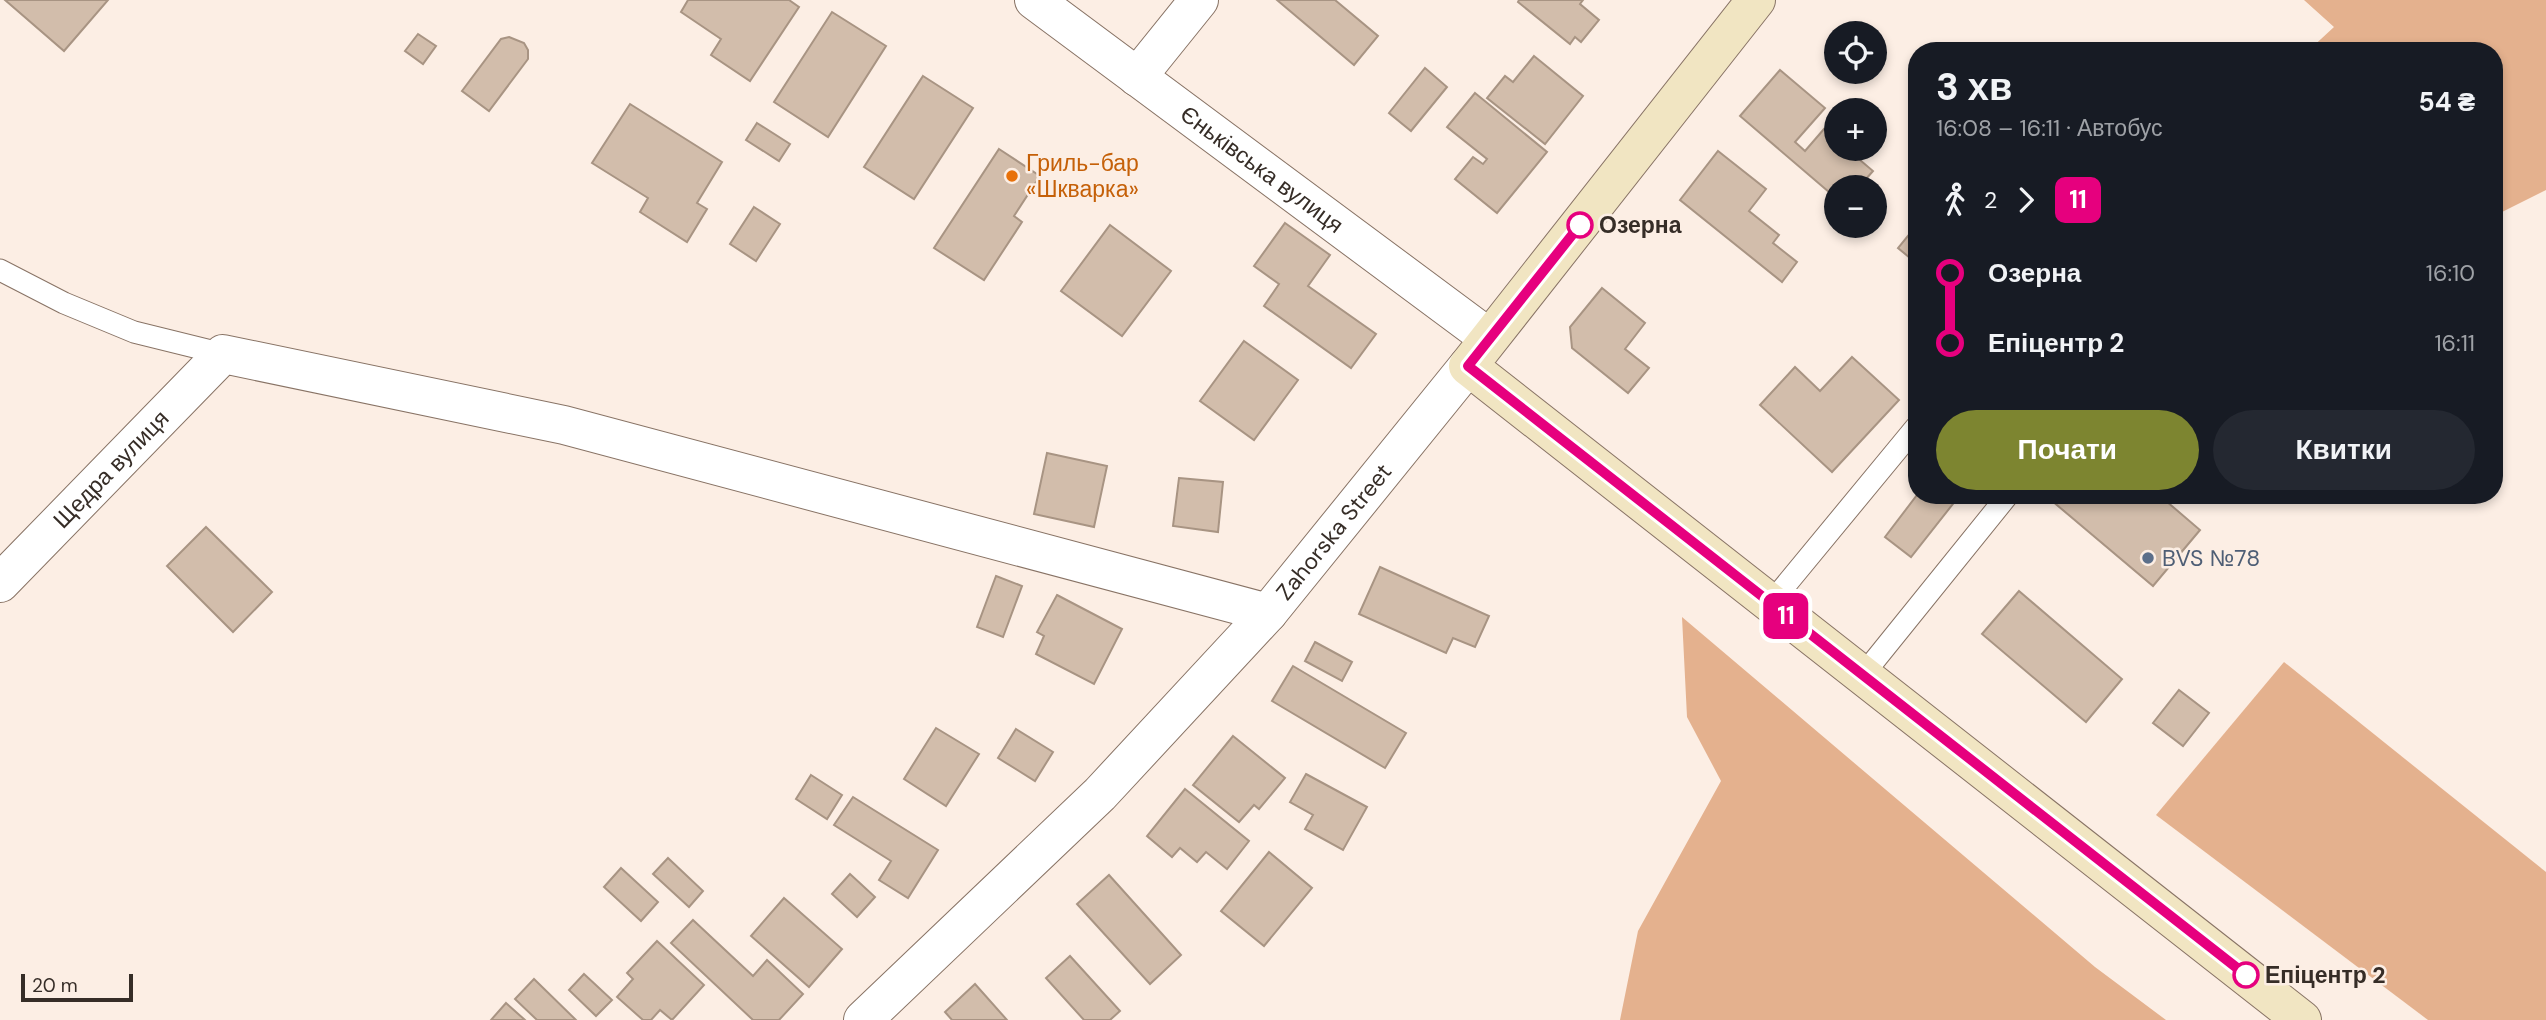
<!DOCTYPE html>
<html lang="uk">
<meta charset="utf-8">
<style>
body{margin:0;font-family:"DM Sans",sans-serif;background:#242831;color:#f1f3f6;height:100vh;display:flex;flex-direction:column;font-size:26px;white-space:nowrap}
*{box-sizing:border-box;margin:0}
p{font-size:23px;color:#9ea1a6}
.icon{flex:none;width:38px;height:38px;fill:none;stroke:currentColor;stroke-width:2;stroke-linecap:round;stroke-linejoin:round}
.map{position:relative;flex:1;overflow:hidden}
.panel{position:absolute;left:1908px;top:42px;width:595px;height:462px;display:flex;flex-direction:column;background:#171b24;border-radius:28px;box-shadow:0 4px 10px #0003}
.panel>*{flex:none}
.badge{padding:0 14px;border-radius:10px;font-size:24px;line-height:46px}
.buttons{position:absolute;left:1824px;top:21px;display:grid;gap:14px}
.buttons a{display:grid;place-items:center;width:63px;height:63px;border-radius:50%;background:#171b24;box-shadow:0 4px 10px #0003;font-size:35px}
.scale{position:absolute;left:21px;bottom:18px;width:112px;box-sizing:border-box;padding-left:7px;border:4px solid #362d27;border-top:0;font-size:19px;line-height:24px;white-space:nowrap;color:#362d27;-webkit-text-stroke:5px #fceee4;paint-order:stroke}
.map>.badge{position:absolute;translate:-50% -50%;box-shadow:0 0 0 4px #fff}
.legs{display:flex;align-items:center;gap:10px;height:77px;padding:0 28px;font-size:23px}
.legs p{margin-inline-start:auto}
.overview{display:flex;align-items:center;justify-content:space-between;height:119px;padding:0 28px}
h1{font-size:38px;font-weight:700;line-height:52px}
.cta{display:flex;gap:14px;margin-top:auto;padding:14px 28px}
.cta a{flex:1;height:80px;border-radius:42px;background:#7d8530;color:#fff;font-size:28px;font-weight:700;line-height:80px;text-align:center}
.cta a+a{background:#242831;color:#f1f3f6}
ul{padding:0 28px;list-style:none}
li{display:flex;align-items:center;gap:24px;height:70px;font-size:26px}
li i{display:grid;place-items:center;width:10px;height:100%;margin:0 9px;background:currentColor}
li i::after{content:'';width:18px;height:18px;margin:-9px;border:5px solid;border-radius:50%;background:#171b24}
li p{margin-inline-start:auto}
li:first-child i{background:linear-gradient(#0000 50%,currentColor 0)}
li:last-child i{background:linear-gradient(currentColor 50%,#0000 0)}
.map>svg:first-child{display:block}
.green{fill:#e4b18e}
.building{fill:#d2bdab;stroke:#a89483;stroke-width:2}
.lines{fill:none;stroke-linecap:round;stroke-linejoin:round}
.lane-casing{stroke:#887365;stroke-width:23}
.street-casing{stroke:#887365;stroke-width:40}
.secondary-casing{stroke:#887365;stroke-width:40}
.lane{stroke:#fff;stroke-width:21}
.street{stroke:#fff;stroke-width:38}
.secondary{stroke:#f1e5c2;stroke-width:38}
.line-1-casing{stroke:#fff;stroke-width:16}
.line-1{stroke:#e6007e;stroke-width:10}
.food-dot{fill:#e8710a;stroke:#fceee4;stroke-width:2.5}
.stop-1-dot{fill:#fff;stroke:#e6007e;stroke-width:3.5}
.service-dot{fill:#5c6f8a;stroke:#fceee4;stroke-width:2.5}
.labels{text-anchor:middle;stroke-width:5;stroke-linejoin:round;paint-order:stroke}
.food-label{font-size:23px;fill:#c56008;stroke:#fceee4;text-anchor:start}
.street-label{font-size:23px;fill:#362d27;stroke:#fceee4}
.stop-label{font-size:23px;font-weight:bold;fill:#362d27;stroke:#fceee4;text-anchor:start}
.service-label{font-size:23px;fill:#4e5e75;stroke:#fceee4;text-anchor:start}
</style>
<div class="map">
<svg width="2546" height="1020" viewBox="0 0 2546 1020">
<rect width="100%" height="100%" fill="#fceee4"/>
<g class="green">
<polygon points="2304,0 2546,0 2546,190 2494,216 2494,51 2308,51 2334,27"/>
<polygon points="1682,617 2095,967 2166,1020 1620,1020 1638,931 1721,781 1687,717"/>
<polygon points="2284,662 2546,872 2546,1020 2428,1020 2156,815"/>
</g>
<g class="building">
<polygon points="5,0 108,0 64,51"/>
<polygon points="688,0 789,0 799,7 750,81 711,55 721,39 681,12"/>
<polygon points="1277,0 1335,0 1378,36 1354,65"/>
<polygon points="1519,0 1583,0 1580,4 1599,20 1581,42 1575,37 1570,44 1518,2"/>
<polygon points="832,12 886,46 828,137 774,102"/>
<polygon points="418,34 436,46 423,64 405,51"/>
<polygon points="509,37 524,43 528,50 528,59 489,111 462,91 501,39"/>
<polygon points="1534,56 1583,96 1545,144 1487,98 1505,76 1513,82"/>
<polygon points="1425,68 1447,87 1411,131 1389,113"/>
<polygon points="1780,70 1825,108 1795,142 1805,151 1824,129 1836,139 1836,149 1847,149 1873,171 1859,187 1836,187 1836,198 1740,116"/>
<polygon points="923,76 973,108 914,199 864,167"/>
<polygon points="1475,93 1547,152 1497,213 1455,179 1473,157 1483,164 1487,159 1447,127"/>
<polygon points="630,104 722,162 697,203 707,209 687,242 640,212 648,198 592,163"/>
<polygon points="757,123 790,144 779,161 746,140"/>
<polygon points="999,149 1040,176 1014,216 1022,222 984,280 934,248"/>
<polygon points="1718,151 1766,189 1749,211 1779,235 1773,243 1797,262 1782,282 1680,200"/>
<polygon points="754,207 780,224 756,261 730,244"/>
<polygon points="1285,223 1330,255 1308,286 1376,334 1351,368 1264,306 1279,284 1254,266"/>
<polygon points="1110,225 1171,271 1122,336 1061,291"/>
<polygon points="1916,226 1916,263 1898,248"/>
<polygon points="1602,288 1645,323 1625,349 1649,368 1628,393 1572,348 1570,327"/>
<polygon points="1244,341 1298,380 1254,440 1200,401"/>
<polygon points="1852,357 1899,400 1832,472 1760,405 1795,367 1820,391"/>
<polygon points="1047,453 1107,466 1094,527 1034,514"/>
<polygon points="1179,478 1223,482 1218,532 1173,526"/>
<polygon points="1917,495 1960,495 1911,557 1885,537"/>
<polygon points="2045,495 2159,495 2200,530 2153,586"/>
<polygon points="206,527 272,592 233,632 167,566"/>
<polygon points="1380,567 1489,616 1475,647 1453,638 1446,653 1359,614"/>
<polygon points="996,576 1022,586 1003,637 977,627"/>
<polygon points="2019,591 2122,679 2086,722 1982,634"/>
<polygon points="1057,595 1122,629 1094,684 1036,654 1044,636 1037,632"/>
<polygon points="1315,642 1352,662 1342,681 1305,661"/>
<polygon points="1293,666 1406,733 1385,768 1272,701"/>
<polygon points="2179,690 2209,713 2183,746 2153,723"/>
<polygon points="936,728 979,754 946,806 904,779"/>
<polygon points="1016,729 1053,752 1035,781 998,758"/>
<polygon points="1233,736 1285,778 1259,809 1254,805 1239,822 1193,785"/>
<polygon points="1306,774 1367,807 1343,850 1305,829 1313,815 1290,802"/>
<polygon points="811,775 842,795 827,819 796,799"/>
<polygon points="1185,789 1249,841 1227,869 1206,852 1197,862 1180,848 1172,857 1147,836"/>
<polygon points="853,797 938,850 908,898 879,880 891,861 834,825"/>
<polygon points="1269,852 1312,888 1264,946 1221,911"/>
<polygon points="668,858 703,891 689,907 653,874"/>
<polygon points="621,868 658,902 641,921 604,887"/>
<polygon points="850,874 875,897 857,917 832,894"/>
<polygon points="1109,875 1181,955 1150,984 1077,904"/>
<polygon points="784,898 842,949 809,987 751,936"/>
<polygon points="693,920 753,976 767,960 803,994 779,1020 753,1020 671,943"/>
<polygon points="657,941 704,985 672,1020 660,1010 651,1020 643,1020 617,997 633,979 627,973"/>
<polygon points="1070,956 1120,1011 1110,1020 1084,1020 1046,978"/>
<polygon points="584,974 612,1000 596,1016 569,990"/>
<polygon points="534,979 576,1020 537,1020 515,999"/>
<polygon points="975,984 1007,1020 952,1020 945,1012"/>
<polygon points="506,1003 525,1020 491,1020"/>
</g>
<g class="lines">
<g class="lane-casing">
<g id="lane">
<polyline points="0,270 64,303 134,332 223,354"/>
<polyline points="1770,604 1916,427"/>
<polyline points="1862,676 2008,495"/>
</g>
</g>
<g class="street-casing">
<g id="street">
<path id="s1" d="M 1034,0 L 1489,338"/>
<polyline points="1137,77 1199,0"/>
<path id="s2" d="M 0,583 L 223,354 L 564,425 L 1268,613"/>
<path id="s3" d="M 863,1020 L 1100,794 L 1268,613 L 1468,366"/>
</g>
</g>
<g class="secondary-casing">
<polyline id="secondary" points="1756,0 1468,366 2302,1020"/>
</g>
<use href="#lane" class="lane"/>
<use href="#street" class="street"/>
<use href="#secondary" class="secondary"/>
</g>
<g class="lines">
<g class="line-1-casing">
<polyline id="line-1" points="1580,225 1468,366 2246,975"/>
</g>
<use href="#line-1" class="line-1"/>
</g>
<circle class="food-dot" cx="1012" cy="176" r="7"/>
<g class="stop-1-dot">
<circle cx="1580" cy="225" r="12"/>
<circle cx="2246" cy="975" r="12"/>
</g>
<circle class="service-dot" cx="2148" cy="558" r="7"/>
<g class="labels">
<g class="food-label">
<text x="1026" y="171">Гриль-бар<tspan x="1026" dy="26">«Шкварка»</tspan></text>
</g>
<g class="street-label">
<text dy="8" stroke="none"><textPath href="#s1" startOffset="284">Єньківська вулиця</textPath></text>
<text dy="8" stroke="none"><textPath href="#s2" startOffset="159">Щедра вулиця</textPath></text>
<text dy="8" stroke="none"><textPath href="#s3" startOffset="679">Zahorska Street</textPath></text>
</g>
<g class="stop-label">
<text x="1599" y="233">Озерна</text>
<text x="2265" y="983">Епіцентр 2</text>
</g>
<g class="service-label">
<text x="2162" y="566">BVS №78</text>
</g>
</g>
</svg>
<div class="buttons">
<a><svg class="icon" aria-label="locate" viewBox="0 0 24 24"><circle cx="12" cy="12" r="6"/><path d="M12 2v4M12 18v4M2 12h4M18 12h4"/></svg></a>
<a>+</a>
<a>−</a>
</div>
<div class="scale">20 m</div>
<b class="badge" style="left:1786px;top:616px;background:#e6007e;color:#fff">11</b>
<section class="panel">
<div class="overview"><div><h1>3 хв</h1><p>16:08 – 16:11 · Автобус</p></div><b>54 ₴</b></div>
<div class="legs"><svg class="icon" aria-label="walk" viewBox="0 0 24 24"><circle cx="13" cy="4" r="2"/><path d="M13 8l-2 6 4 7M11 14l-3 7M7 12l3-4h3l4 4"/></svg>2<svg class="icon" aria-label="forward" viewBox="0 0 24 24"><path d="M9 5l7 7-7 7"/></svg><b class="badge" style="background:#e6007e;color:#fff">11</b></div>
<ul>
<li><i style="color:#e6007e"></i><b>Озерна</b><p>16:10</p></li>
<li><i style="color:#e6007e"></i><b>Епіцентр 2</b><p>16:11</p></li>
</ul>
<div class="cta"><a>Почати</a><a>Квитки</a></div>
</section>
</div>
